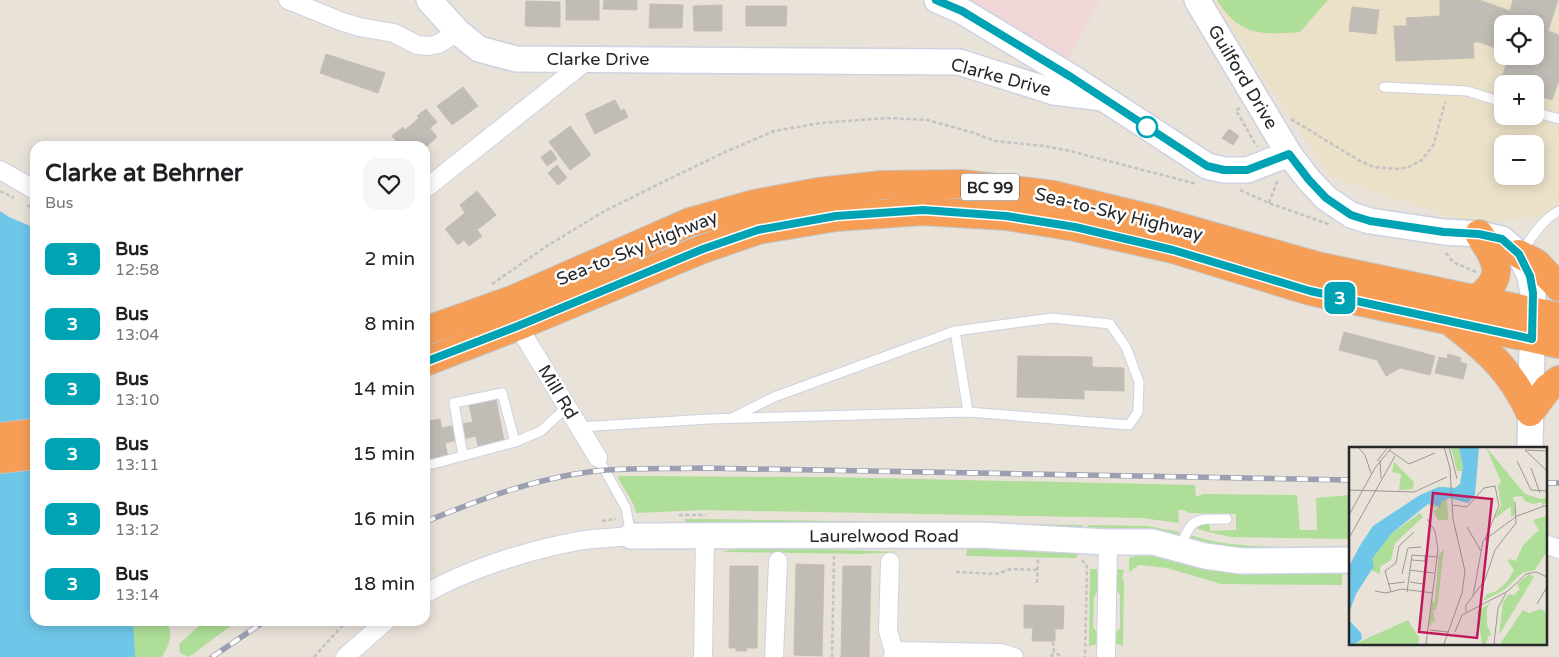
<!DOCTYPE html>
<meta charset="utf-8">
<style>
body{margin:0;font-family:"Varela Round",sans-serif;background:#f6f6f6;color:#202124;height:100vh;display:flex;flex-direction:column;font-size:19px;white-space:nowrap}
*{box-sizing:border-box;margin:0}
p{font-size:16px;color:#757577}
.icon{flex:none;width:28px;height:28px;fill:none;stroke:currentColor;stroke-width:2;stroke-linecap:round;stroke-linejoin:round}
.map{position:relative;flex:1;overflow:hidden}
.details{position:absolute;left:30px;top:141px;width:400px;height:485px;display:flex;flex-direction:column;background:#fff;border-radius:15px;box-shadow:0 2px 12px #0003}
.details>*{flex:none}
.badge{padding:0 10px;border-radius:8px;font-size:18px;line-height:32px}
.tools{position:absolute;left:1494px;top:15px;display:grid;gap:10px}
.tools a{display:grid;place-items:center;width:50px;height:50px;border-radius:10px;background:#fff;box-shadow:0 2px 12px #0003;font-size:25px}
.map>.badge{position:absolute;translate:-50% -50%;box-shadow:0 0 0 2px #fff}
.round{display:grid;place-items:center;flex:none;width:52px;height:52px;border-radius:15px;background:#f6f6f6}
.overview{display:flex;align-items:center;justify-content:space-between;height:85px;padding:0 15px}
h1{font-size:24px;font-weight:700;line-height:38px}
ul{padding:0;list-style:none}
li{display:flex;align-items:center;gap:15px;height:65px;padding:0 15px}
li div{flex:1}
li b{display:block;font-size:19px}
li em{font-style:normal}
li .badge{min-width:55px;font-weight:700;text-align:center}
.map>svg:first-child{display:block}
.education{fill:#ebe0c8;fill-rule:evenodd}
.medical{fill:#f0d6d7}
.green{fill:#aede97}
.water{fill:#6ec6e9}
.building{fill:#c1bcb6;stroke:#c4beb3}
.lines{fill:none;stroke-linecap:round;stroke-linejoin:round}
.lane-casing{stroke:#ced1e0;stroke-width:11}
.street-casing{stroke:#ced1e0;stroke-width:20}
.secondary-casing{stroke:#ced1e0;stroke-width:28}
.highway-casing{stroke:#c3c3c3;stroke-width:30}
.path{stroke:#c3c3c3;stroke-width:2.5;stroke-dasharray:4 2.5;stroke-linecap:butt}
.lane{stroke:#fff;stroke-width:9}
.street{stroke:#fff;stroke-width:18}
.secondary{stroke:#fff;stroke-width:25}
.highway{stroke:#f79e56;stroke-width:28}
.rail-casing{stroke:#9c9fb1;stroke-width:5.5}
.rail{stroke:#fff;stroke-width:4;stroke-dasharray:11;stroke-linecap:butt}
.line-casing{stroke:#fff;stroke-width:11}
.line{stroke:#00a3b4;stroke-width:8}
.stop-dot{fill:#fff;stroke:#00a3b4;stroke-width:2.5}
.labels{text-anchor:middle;stroke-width:5;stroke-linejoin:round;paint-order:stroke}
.shield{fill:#fff;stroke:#686868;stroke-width:1}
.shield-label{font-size:16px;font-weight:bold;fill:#272727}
.street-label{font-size:18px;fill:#272727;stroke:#fff}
.inset-road{fill:none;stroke:#9b9792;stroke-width:1}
.view{fill:#c2185b;fill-opacity:0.15;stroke:#c2185b;stroke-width:2.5}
.inset-edge{fill:none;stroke:#272727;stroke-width:2.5}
</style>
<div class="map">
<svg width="1559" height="657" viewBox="0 0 1559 657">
<rect width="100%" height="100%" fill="#e9e2d9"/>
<path class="education" d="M 1212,0 L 1559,0 L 1559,215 L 1472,224 L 1331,177 ZM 1502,24 L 1535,24 L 1535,56 L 1502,56 ZM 1502,84 L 1535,84 L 1535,116 L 1502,116 ZM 1502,144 L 1535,144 L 1535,176 L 1502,176 Z"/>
<polygon class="medical" points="960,0 1100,0 1067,60"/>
<g class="green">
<path d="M 1217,0 L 1328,0 L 1300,32 C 1262,35 1239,36 1217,0 Z"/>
<path d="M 618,476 L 828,477 L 1195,485 L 1196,497 L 1203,494 L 1297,495 L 1300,530 L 1317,530 L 1316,498 L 1350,495 L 1350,539 L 1231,537 L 1204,531 L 1196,528 L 1199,525 L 1210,524 L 1210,531 L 1236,530 L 1236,514 L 1189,513 L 1184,510 L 1178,510 L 1179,523 L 1142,518 L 702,510 L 636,513 C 633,497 622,490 618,476 Z"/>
<polygon points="684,519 708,519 1083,525 1080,529 686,522"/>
<polygon points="1087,525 1147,526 1180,532 1178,535 1138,529 1090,529"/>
<path d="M 1190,535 C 1238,551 1299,546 1350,547 L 1350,550 C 1298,549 1243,553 1191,539 Z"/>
<polygon points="968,543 1064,551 1077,554 1077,558 966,556"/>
<polygon points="759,547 902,552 860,554 723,552 732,549"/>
<polygon points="1139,555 1156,555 1342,572 1342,585 1221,584 1167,568 1139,565 1129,572 1129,558"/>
<polygon points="1090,569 1097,569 1099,589 1094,597 1093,627 1098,634 1098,644 1089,646"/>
<polygon points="1118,569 1124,570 1122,579 1124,580 1123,646 1114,643 1114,635 1120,628 1120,595 1115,588"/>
<path d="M 69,621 L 166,621 C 174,634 169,645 162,657 L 86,657 Z"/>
<polygon points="200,621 237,621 189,657 180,653 179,644 202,623"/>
</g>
<polygon class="water" points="0,211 9,217 35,228 35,399 32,410 35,449 35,621 133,621 135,657 0,657"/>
<g class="building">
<rect x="566" y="0" width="33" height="20"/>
<polygon points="604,0 637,0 637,10 603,9"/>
<polygon points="1440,0 1479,0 1510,11 1513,0 1558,0 1548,31 1559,35 1559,80 1552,100 1535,95 1535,84 1500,83 1509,56 1535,56 1535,24 1502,24 1502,50 1479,42 1473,42 1474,58 1396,61 1394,26 1407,26 1406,18 1440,16"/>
<polygon points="526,1 560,2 560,27 525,26"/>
<polygon points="650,4 683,5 682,28 649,28"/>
<polygon points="722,5 722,31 694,31 693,6"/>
<polygon points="746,6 787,6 786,26 746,26"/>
<polygon points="1352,7 1379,10 1376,34 1349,31"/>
<polygon points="326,54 385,73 378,93 320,73"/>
<polygon points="463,87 478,106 452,125 437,106"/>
<polygon points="615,100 621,111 624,109 628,117 595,134 585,114"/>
<polygon points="426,109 437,122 430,128 437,137 425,148 425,146 401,146 392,136 403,127 405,130 419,118 417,116"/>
<polygon points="570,126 591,155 570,170 549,142"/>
<polygon points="1229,129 1239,136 1233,145 1222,138"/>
<polygon points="551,150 557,159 547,166 541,157"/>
<polygon points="557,165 567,178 558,185 548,173"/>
<polygon points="477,191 496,215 477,230 482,236 469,246 464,240 458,245 445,229 465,213 460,205"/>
<polygon points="1344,332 1435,356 1430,375 1400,368 1386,376 1377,360 1339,350"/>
<polygon points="1448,354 1461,358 1460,362 1467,364 1463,379 1435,373 1439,357 1447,359"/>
<polygon points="1018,356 1092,357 1092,367 1124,368 1124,391 1084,390 1084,399 1017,397"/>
<polygon points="496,400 504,440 478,446 476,436 445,443 448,457 425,461 425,422 440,419 442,428 473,422 469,405"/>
<polygon points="796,564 824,565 822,656 794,655"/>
<polygon points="730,566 758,566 757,648 746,648 747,651 736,651 736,648 729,648"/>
<polygon points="843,566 871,566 869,657 841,657"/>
<polygon points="1024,605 1064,606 1063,629 1055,629 1055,641 1032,641 1033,628 1024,628"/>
</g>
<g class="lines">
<g class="lane-casing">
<g id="lane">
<polyline points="1384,87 1467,91 1502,102"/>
<polyline points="1535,112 1559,119"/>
<path d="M 1521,252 C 1532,238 1542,219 1559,211"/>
<polyline points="955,331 968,412"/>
<polyline points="579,427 709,419 968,412 1129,425 1138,412 1139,382 1126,347 1110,324 1052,318 955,331 774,397 732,418"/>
<polyline points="463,456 454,403 502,393 515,442"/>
<polyline points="598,458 626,508 631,536"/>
<polyline points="425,466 515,442 541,431 567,407"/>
<path d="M 1180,548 C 1192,517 1195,519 1227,519"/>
</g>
</g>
<g class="street-casing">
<g id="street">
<polyline points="288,0 340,21 359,27 394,33 417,45 428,46 438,44 458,32"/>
<polyline points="0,170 35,190"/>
<polyline points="425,189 590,58"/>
<polyline points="518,326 598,458"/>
<polyline points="1545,544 1559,549"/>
<polyline points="890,562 888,631 894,651 893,657"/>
<path d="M 425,594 C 467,569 530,550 578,541 C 595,538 613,538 631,536"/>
<polyline points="894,651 1000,653 1014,657"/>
<polyline points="345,657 386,621"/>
<polyline points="703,657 705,536"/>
<polyline points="774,657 778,561"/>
<polyline points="1106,657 1108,542"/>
</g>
</g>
<g class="secondary-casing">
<g id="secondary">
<polyline points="429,0 458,32 479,49 516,59 959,62 1054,92 1103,98"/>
<polyline points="937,0 962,11 1071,77 1207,166 1224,170 1247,170 1289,154"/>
<polyline points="1197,0 1289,154 1309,180 1326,198 1351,215 1370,221 1444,232 1479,234 1502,239 1519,254 1530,276 1533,293 1530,448"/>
<polyline points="631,536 979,535 1108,542 1153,542 1205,556 1241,561 1350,560"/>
</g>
</g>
<g class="highway-casing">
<g id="highway">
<polyline points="1519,254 1536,263 1559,287"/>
<path d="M 1475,300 C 1507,278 1498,261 1479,234"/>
<path d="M 1456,326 C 1491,353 1511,372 1530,412 L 1548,388 L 1559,380"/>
<polyline points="425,331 512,300 690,222 754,204 818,192 882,185 962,184 1054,195 1148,218 1317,266 1559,317"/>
<polyline points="425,362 518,326 703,249 758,230 836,217 923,211 1006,216 1075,227 1173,249 1310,291 1559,344"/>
<polyline points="0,437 35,433"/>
<polyline points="0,459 35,455"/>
</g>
</g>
<g class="path">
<polyline points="1240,108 1236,110 1257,147"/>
<polyline points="1291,119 1360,161 1374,167 1397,169 1409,167 1422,160 1434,144 1445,102"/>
<polyline points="1240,190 1269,203 1331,225"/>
<polyline points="0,191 14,198"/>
<polyline points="1269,203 1278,179"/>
<polyline points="27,205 35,209"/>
<polyline points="1446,253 1453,262 1476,272"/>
<polyline points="492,284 547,246 603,212 663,182 723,153 774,131 821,123 886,118 927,120 971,132 995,141 1044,146 1070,151 1197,184"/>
<polyline points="679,515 706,515"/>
<polyline points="602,521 616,519"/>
<polyline points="1082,560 1087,566 1085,657"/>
<polyline points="956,572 996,574 1011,569 1037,570"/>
<polyline points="1037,583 1038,559"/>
<polyline points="1053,642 1054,652 1062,657"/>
<polyline points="314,657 341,627 351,621"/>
<polyline points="832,657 834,556"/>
<polyline points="1051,657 1054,652"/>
</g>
<use href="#lane" class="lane"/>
<use href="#street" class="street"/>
<use href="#secondary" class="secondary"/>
<use href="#highway" class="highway"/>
<g class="rail-casing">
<g id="rail">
<polyline points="1545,483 1559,483"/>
<path d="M 425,522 C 483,498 544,475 607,470 C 638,468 670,469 702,468 L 1350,480"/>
<polyline points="212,657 265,621"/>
</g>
</g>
<use href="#rail" class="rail"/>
</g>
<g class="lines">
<g class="line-casing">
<polyline id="line" points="425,362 518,326 703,249 758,230 836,216 923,210 1006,216 1075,227 1173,250 1310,291 1532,339 1533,293 1530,276 1519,254 1502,239 1479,234 1444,232 1370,221 1351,215 1326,198 1309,180 1289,154 1247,170 1224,170 1207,166 1071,77 962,11 936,0"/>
</g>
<use href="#line" class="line"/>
</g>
<circle class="stop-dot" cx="1147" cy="127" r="10"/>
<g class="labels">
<rect class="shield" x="961" y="173.5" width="58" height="27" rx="4"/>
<g class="shield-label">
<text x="990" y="193">BC 99</text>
</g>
<g class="street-label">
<text x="598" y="65">Clarke Drive</text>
<text transform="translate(1001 77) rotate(15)" y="6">Clarke Drive</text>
<text transform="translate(1243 77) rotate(59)" y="6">Guilford Drive</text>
<text transform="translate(1119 214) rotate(14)" y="6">Sea-to-Sky Highway</text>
<text transform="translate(637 248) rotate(-22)" y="6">Sea-to-Sky Highway</text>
<text transform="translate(558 392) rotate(59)" y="6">Mill Rd</text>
<text x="884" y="542">Laurelwood Road</text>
</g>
</g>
<g transform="translate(1349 447)">
<rect width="198" height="198" fill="#e9e2d9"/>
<path d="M 102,0 L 112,0 L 114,13 L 115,40 L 70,49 L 89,40 L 106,41 L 111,37 L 114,24 L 108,24 ZM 137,0 L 176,47 L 192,52 L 197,50 L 197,56 L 193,59 L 193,55 L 184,57 L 176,54 L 173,49 L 164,50 L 167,67 L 162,70 L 162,59 L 145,72 L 152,59 L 149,39 L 152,35 ZM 45,15 L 65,35 L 64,42 L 50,43 L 52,27 L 43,25 ZM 98,49 L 99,73 L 89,73 L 83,62 L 86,64 L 90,58 L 85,61 L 79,57 L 69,64 L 77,56 ZM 71,66 L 74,70 L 46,96 L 42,113 L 31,120 L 31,127 L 15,120 L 42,87 ZM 197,69 L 197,106 L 186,123 L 173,126 L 155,143 L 134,154 L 138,147 L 146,145 L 158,135 L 165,123 L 159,115 L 160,112 L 167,114 L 174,98 L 190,83 L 184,73 ZM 95,102 L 89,154 L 87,163 L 84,163 L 86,175 L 82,175 L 82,180 L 80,176 L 83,155 L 84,153 L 86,157 L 86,152 L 90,108 ZM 180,127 L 185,130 L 150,188 L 154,155 L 160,147 L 165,148 L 171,142 L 168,137 ZM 141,156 L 138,161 L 138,178 L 143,189 L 140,188 L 137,197 L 133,197 L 128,165 ZM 191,162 L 197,165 L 197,197 L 151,197 L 174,163 L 180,166 ZM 59,173 L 70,191 L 69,197 L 6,197 Z" fill="#aede97"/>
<path d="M 110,0 L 130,0 L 126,48 L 119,56 L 100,51 L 93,54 L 91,60 L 80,56 L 42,87 L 23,112 L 25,119 L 7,147 L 0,166 L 0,119 L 12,97 L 24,79 L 71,48 L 90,40 L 106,41 L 111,37 L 114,19 ZM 0,173 L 12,186 L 13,192 L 6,197 L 0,197 Z" fill="#6ec6e9"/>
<path class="inset-road" d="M 9,0 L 16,8 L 22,26M 95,0 L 101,21 L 104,72 L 116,124 L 113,146 L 95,197M 100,0 L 108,32M 40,3 L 60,17 L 86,6M 198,4 L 176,3 L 198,24M 31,13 L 32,31M 28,14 L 39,0M 168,14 L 182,43 L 198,44M 182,21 L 191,46M 0,43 L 65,45 L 98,30M 104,58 L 118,60 L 135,41 L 146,39 L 150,59 L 136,92M 0,68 L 26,21 L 43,0M 118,80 L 132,104M 0,91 L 46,9M 63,113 L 76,114 L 76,108M 60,123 L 85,126M 53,127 L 59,101 L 72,100M 61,135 L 74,137 L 77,125M 39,137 L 56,135M 26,144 L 37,146 L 53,142 L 84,146M 42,145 L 36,124 L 47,116 L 50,99 L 65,85M 58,145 L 63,108 L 89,110M 124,149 L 134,94 L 168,69 L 198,58M 188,157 L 198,140M 117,165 L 117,158 L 136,133 L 146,103 L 167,76 L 166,55M 81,183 L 99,185M 106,185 L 113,168 L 159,144 L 177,127 L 187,125 L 198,130M 77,197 L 89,103 L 86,84 L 78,72M 145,197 L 149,161 L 157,146"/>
<path class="view" d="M 84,46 L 143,52 L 128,191 L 70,185 Z"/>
<rect width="198" height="198" class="inset-edge"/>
</g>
</svg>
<div class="tools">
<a><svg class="icon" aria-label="locate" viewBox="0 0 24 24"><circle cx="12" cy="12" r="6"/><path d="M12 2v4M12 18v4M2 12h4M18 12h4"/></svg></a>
<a>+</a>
<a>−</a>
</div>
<b class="badge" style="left:1340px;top:298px;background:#00a3b4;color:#fff">3</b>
<section class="details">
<div class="overview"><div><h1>Clarke at Behrner</h1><p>Bus</p></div><a class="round"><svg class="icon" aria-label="heart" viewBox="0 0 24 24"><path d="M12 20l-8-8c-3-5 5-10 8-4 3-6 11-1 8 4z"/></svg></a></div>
<ul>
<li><span class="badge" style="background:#00a3b4;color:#fff">3</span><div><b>Bus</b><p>12:58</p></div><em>2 min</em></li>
<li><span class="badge" style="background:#00a3b4;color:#fff">3</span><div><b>Bus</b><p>13:04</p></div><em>8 min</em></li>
<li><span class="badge" style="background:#00a3b4;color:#fff">3</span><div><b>Bus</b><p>13:10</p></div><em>14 min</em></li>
<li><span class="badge" style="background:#00a3b4;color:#fff">3</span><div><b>Bus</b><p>13:11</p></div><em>15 min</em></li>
<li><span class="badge" style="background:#00a3b4;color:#fff">3</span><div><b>Bus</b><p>13:12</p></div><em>16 min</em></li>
<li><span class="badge" style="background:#00a3b4;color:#fff">3</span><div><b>Bus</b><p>13:14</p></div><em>18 min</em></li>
</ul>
</section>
</div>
